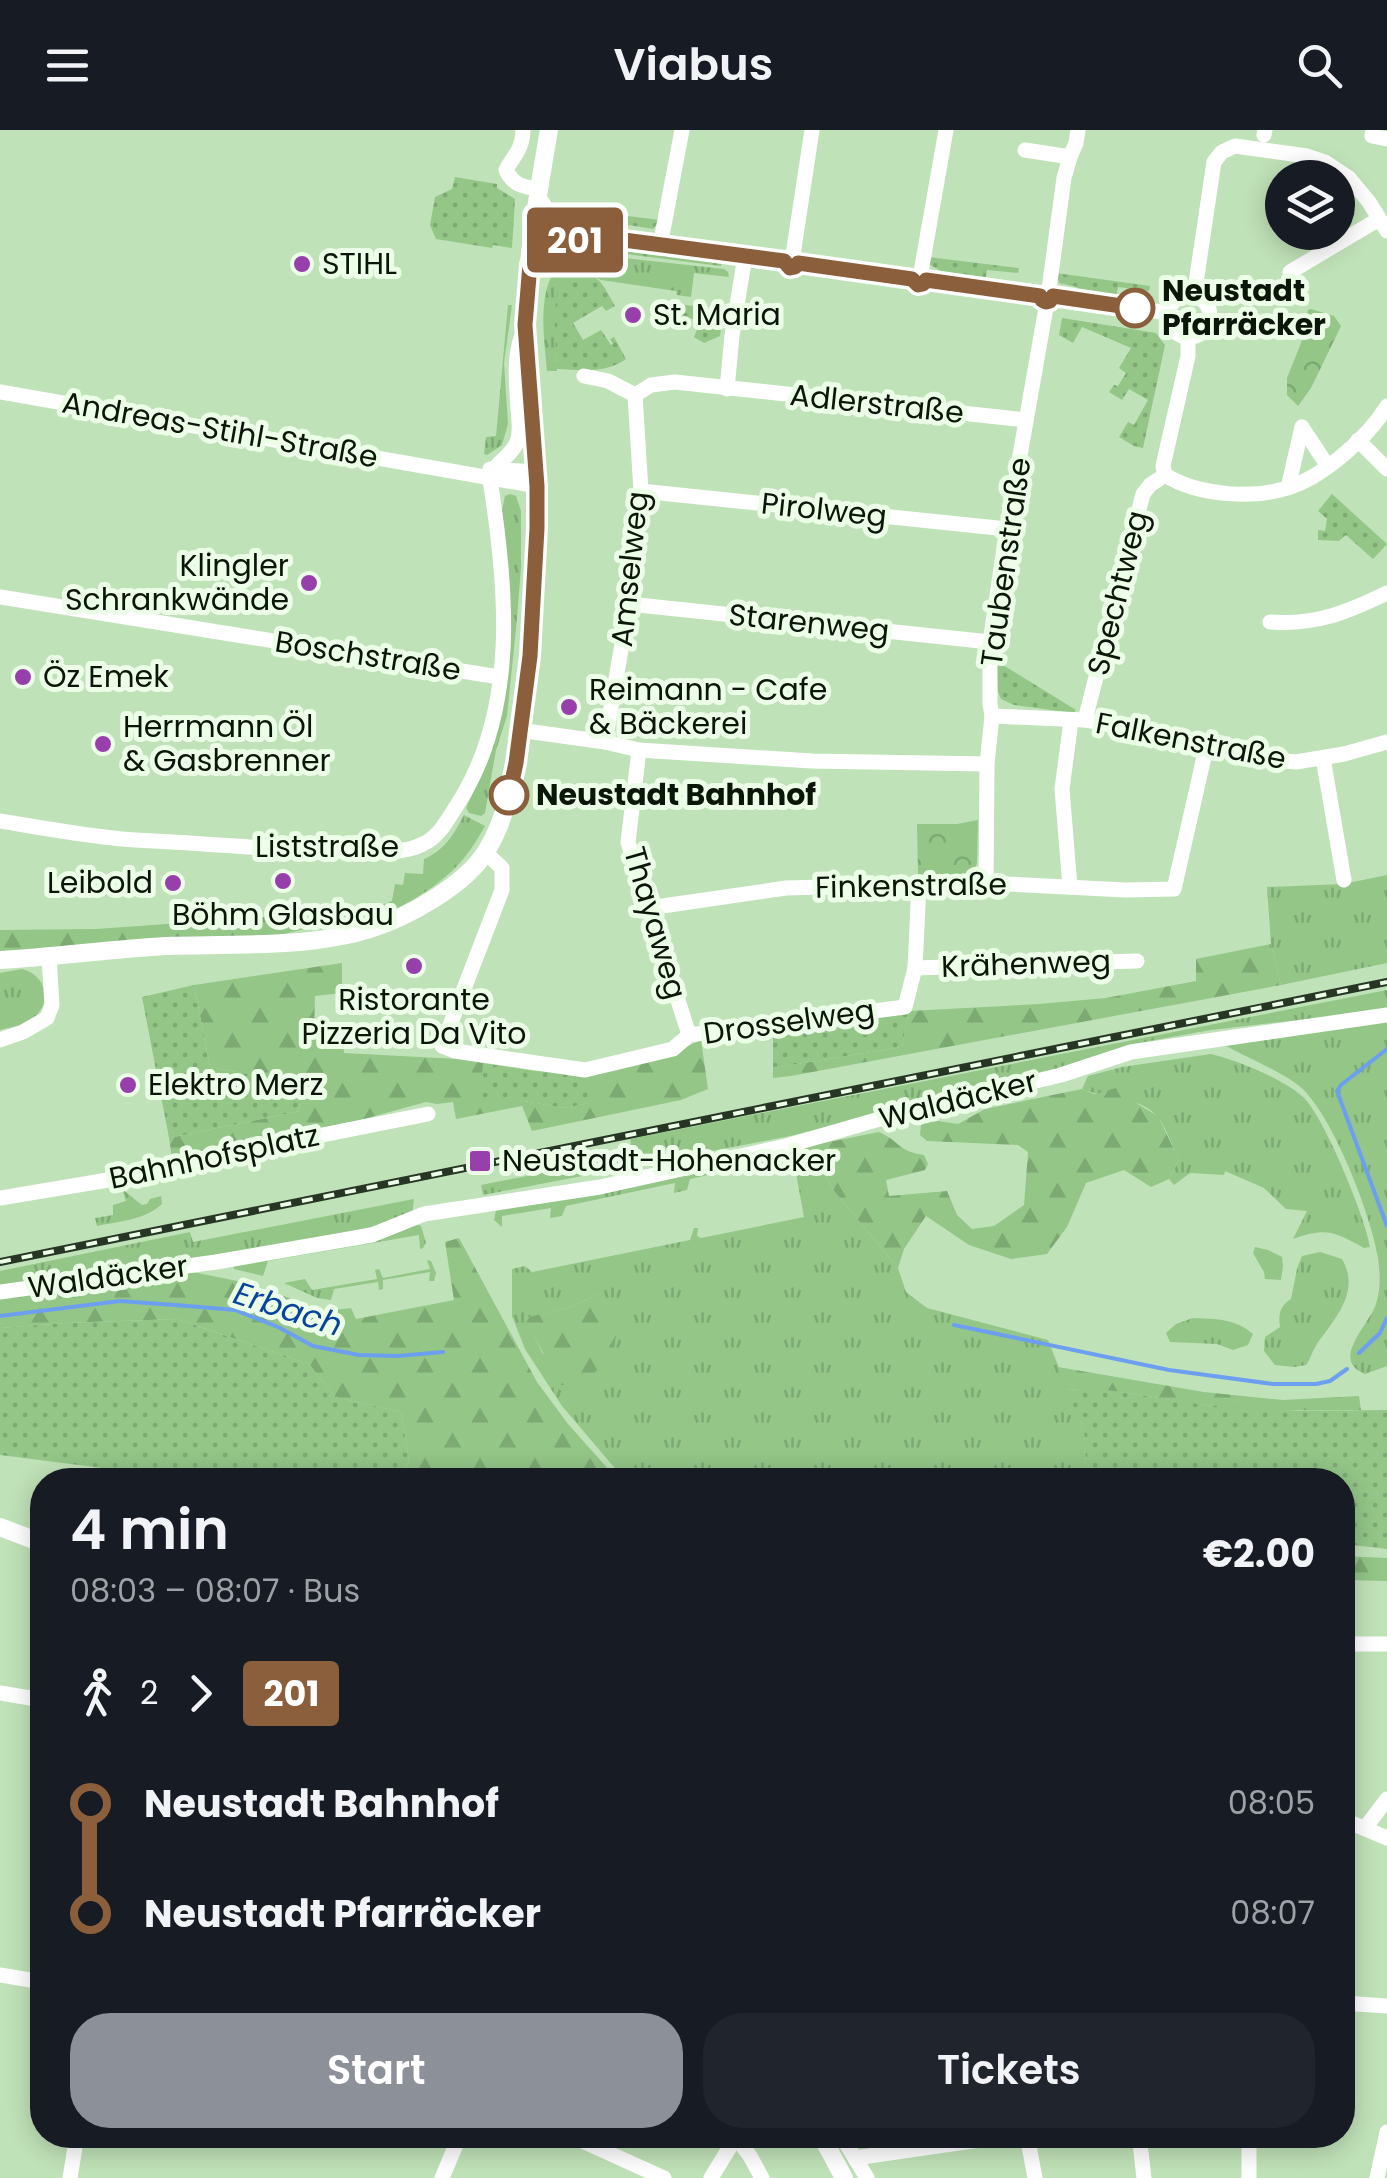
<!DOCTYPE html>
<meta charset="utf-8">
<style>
body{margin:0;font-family:Poppins,sans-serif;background:#20242c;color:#f1f3f6;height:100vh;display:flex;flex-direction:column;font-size:38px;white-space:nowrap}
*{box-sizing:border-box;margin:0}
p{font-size:32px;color:#9ea1a6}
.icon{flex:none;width:55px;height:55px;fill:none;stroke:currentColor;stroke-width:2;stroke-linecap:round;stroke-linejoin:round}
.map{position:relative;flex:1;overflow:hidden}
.sheet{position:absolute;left:30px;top:1338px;width:1325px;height:680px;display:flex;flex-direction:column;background:#171b24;border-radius:40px;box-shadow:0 5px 25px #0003}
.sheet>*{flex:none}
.badge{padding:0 20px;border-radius:8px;font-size:35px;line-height:65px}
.tools{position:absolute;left:1265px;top:30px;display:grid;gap:20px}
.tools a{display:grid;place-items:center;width:90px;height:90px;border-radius:50%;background:#171b24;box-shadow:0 5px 25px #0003;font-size:50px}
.map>.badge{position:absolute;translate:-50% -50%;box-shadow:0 0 0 5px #fff}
.legs{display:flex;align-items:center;gap:15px;height:110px;padding:0 40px;font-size:32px}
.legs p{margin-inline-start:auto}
.head{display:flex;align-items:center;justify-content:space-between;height:170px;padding:0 40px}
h1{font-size:55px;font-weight:600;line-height:75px}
.action{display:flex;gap:20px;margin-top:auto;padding:20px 40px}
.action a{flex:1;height:115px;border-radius:40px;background:#8c9099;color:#fff;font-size:40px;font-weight:600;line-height:115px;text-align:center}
.action a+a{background:#20242c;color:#f1f3f6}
ul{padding:0 40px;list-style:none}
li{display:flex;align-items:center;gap:35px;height:110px;font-size:38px}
li i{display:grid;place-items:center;width:15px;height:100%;margin:0 12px;background:currentColor}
li i::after{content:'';width:25px;height:25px;margin:-12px;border:8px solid;border-radius:50%;background:#171b24}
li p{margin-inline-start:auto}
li:first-child i{background:linear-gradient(#0000 50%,currentColor 0)}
li:last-child i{background:linear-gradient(currentColor 50%,#0000 0)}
header{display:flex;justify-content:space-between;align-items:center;height:130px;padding:0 40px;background:#171b24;font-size:45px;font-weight:600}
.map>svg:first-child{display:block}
.grass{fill:url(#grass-tufts);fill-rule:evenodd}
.forest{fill:url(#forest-firs)}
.park{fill:url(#park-crowns)}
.garden{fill:url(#garden-dots)}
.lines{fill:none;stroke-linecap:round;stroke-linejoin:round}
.stream{stroke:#6d9ff0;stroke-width:4}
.minor{stroke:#fff;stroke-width:15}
.tertiary{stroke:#fff;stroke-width:18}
.rail-casing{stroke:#273624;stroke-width:8}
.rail{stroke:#ecfde8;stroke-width:4;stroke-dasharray:11;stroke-linecap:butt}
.line-1-casing{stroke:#fff;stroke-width:22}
.line-1{stroke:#8b5e3c;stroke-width:15}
.poi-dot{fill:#973fab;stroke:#ecfde8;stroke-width:4}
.stop-1-dot{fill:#fff;stroke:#8b5e3c;stroke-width:5}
.labels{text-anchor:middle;stroke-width:10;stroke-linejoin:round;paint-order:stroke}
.poi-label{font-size:30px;fill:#0a1608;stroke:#ecfde8;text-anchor:start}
.stop-label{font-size:30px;font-weight:bold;fill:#0a1608;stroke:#ecfde8;text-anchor:start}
.street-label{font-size:30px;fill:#0a1608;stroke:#ecfde8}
.water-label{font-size:32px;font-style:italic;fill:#08449d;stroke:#ecfde8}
</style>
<header><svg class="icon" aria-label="menu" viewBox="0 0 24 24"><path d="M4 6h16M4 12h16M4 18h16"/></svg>Viabus<svg class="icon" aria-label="search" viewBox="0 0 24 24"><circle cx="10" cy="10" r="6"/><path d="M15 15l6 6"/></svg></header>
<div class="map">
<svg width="1387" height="2048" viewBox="0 0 1387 2048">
<defs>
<pattern id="grass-tufts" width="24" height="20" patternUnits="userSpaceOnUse" patternTransform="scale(2.5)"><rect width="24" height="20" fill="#93c687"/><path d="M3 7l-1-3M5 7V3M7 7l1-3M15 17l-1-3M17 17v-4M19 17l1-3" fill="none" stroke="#7da973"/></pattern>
<pattern id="forest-firs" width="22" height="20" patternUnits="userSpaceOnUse" patternTransform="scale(2.5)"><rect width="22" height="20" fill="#93c687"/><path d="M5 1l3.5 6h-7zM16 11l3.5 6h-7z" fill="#7da973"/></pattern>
<pattern id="park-crowns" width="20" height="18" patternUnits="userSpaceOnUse" patternTransform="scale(2.5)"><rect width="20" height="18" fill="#93c687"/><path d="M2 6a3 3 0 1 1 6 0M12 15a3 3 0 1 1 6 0" fill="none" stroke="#7da973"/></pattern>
<pattern id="garden-dots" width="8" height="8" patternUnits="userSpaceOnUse" patternTransform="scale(2.5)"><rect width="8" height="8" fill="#93c687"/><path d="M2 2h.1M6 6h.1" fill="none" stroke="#7da973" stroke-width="1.8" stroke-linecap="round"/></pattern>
</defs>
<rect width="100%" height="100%" fill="#c0e2b8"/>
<g class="grass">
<path d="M 606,126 L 724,139 L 728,142 L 729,147 L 694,143 L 691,167 L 677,165 L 676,161 L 601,150 L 584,141 L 555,184 L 557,241 L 547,241 C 545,211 534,151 565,132 C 577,126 593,127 606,126 Z"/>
<polygon points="508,175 512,175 504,233 508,294 502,315 487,325 484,324 486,307 496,306"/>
<polygon points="510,364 516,366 521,381 521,438 516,499 507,586 496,620 485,683 481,686 469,683 466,678 489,627 499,591 502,380 505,366"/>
<path d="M 464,685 L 485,696 C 476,712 466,728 452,741 C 420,771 354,806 309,798 L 308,784 C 331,790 369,781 392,771 L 395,754 L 403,755 L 405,743 L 423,744 L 424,729 C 444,721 454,704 464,685 Z"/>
<polygon points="1387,745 1387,833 1281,855 1271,814 1267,757 1343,754"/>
<path d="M 22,839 C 47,845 53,874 32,889 C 23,896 10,897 0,900 L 0,843 Z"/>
<polygon points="1387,860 1387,880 1211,900 1133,914 1063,938 790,1006 483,1065 481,1055 633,1025 630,1009"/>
<path d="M 1387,890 L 1387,1236 L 1365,1244 C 1329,1230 1370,1194 1376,1174 C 1381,1158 1380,1144 1378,1128 C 1372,1087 1331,980 1298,955 C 1276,939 1248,928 1224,915 Z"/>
<path d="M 1211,924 C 1237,930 1283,949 1303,967 C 1324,986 1366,1089 1370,1117 L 1364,1118 C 1334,1102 1327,1097 1293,1109 L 1307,1081 L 1286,1079 L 1264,1058 L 1225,1041 L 1224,1045 L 1190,1043 L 1174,1055 L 1169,1049 L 1179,1030 C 1173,1018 1165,995 1157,986 C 1139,966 1106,969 1082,959 L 1088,946 L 1122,937 Z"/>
<path d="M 809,1016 L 834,1061 L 898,1138 L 906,1162 L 927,1178 L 1048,1210 L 1084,1301 L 1087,1350 L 622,1350 L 619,1343 L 562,1276 L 525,1219 L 512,1186 L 512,1139 L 525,1136 L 532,1142 L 690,1110 L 694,1098 L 698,1098 L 697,1106 L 701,1108 L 804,1087 L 793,1027 ZM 601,1163 L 543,1224 L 525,1188 L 571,1177 Z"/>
<path d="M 775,1025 C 781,1028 784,1030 783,1037 L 774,1042 L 776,1030 L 690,1049 L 687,1060 L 674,1063 L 675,1053 L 566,1076 L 562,1086 L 550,1088 L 551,1078 L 502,1086 L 502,1097 L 494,1090 L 496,1080 Z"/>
<path d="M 122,1059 L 142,1075 L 147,1074 L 150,1069 L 161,1066 L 162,1074 C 145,1090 120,1091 97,1096 L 95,1088 L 113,1085 L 113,1075 L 126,1071 Z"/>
<polygon points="414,1069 412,1085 381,1095 303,1111 0,1159 0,1141 190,1102 193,1112"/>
<polygon points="415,1094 421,1096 426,1113 423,1118 420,1119 419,1105 268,1131 263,1146 234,1139 233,1136"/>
<polygon points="1255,1117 1268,1120 1282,1127 1283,1136 1281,1150 1265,1149 1264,1142 1253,1123"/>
<path d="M 1320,1122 L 1342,1129 C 1361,1162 1335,1188 1317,1214 C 1312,1221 1311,1228 1306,1235 L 1294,1237 L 1275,1235 L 1264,1221 L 1265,1207 L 1280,1197 C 1278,1184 1280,1176 1291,1169 L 1297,1139 L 1302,1126 Z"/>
<polygon points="427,1130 431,1131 436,1143 434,1151 429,1151 430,1142 383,1150 383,1159 379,1160 378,1152 334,1159 331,1170 317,1168 284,1153 305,1149 312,1160 377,1149 375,1140 379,1139 383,1148 430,1139"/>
<path d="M 1193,1188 C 1215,1189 1235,1188 1253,1204 L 1248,1215 L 1233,1220 L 1217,1214 L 1170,1212 L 1166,1203 L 1176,1194 Z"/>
</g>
<g class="forest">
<polygon points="308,784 309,798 276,806 0,824 0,800 96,799"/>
<polygon points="1271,814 1281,855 791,946 773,948 773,938 902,917 909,881 1039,874 1106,868 1196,851 1196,829"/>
<polygon points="342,833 342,863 315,866 314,908 343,910 344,923 457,929 483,933 482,971 524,971 564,978 589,973 583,944 665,927 701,910 708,959 681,970 532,1001 522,976 456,989 453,972 437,974 426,972 364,989 172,1029 169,1008 300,981 297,953 210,937 194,855"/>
<path d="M 1127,955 L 1136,973 L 1158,986 L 1179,1030 L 1169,1049 L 1151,1057 L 1124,1040 L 1086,1053 L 1067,1097 L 1047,1124 L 1011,1129 L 969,1115 L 926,1086 L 904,1119 L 898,1138 L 834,1061 L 809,1016 L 879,1002 C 900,1011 897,1021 924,1025 L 928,1034 L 925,1040 L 886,1050 L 889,1066 L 947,1061 L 957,1085 L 972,1099 L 994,1096 L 1024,1075 L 1028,1022 L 1018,1015 L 927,1011 L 920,1005 L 921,995 L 932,990 L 958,994 L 985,979 L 1082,959 L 1094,964 Z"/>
<polygon points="459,1108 537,1252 568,1294 610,1341 612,1350 399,1350 409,1331 401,1282 335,1267 309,1234 177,1189 64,1193 0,1198 0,1165 193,1142 247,1153 325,1181 351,1178 356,1189 454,1170 445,1112"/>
<polygon points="601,1163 618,1190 614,1219 585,1255 561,1255 524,1188 571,1177"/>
<path d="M 1058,1237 L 1204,1262 L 1283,1270 L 1359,1266 L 1361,1280 C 1309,1281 1257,1281 1206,1275 C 1159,1270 1114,1257 1067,1260 Z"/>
<polygon points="1343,1426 1387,1428 1387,1451 1343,1450"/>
</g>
<g class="park">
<polygon points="1311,179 1334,186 1341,196 1311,258 1298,276 1287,265 1287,248 1301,213 1308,180"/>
<polygon points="978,690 977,733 974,741 965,744 918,744 917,694 957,694"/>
</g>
<g class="garden">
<polygon points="455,47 497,54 497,58 515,69 512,118 493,115 492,118 436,109 430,95 435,67 452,59"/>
<polygon points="578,80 660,90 653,99 578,87"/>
<polygon points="588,114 604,114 722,129 721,136 601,121 576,120 576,116"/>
<polygon points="928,127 1019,138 1018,143 987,140 985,151 950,146 930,135"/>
<path d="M 568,141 C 598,140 602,153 615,176 L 606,181 L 602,176 L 573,193 L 583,210 L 601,200 L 611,215 L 613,214 L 610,209 L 614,207 L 626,229 C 605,244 582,240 557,239 C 556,213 549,161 568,141 Z"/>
<polygon points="1056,143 1150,156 1149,161 1118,157 1116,168 1077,163 1077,157 1059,153"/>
<polygon points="678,174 724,180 720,206 704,213 694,207 700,192 680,184"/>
<polygon points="1062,188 1156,203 1165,215 1143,318 1134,316 1119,307 1128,292 1134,295 1148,270 1129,259 1122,270 1109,262 1114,255 1118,256 1126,243 1119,238 1131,218 1082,197 1073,213 1059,205"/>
<polygon points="1332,364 1387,414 1373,429 1346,405 1339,411 1318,410 1318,400 1325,401 1327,389 1318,381"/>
<polygon points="998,532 1076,580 1074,583 1014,575 1001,569 998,562 996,535"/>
<polygon points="194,855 210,937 297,953 300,981 169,1008 142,867"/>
<polygon points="909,881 902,917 773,938 773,899"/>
<polygon points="483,933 535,941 583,944 590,973 564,978 524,971 481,971"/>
<polygon points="177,1189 309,1234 335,1267 401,1282 409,1331 399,1350 172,1350 157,1345 0,1325 0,1198 64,1193"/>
<polygon points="1094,1258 1206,1275 1301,1281 1387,1280 1387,1419 1343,1414 1342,1350 1087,1350 1084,1301 1067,1260"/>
</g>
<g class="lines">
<g class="stream">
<polyline points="1387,919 1341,955 1337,961 1387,1096"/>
<polyline points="0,1186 120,1171 188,1176 235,1180 278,1197 313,1216 359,1225 398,1226 443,1222"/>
<polyline points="954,1195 1169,1240 1273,1254 1316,1254 1330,1251 1347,1239"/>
<polyline points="1359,1223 1380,1203 1387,1188"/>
</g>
<g class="minor">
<path d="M 523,0 C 522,21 515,23 506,40 C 513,55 523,57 538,59"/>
<polyline points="1373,0 1372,6 1387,9"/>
<polyline points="1264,5 1265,0"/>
<polyline points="1025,20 1070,27 1064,48 1049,159"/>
<polyline points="1070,27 1076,13 1078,0"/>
<polyline points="538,66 554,90 593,106 784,131 790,138 795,137 797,133 913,149 918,155 923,154 926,150 1040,166 1042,170 1047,172 1052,170"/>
<polyline points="660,116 682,0"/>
<polyline points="793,125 812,0"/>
<polyline points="531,134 546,120 593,106"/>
<polyline points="921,142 946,0"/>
<polyline points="1299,156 1290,142 1379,89"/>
<polyline points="1048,159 1052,162 1053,166 1168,183"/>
<circle cx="1189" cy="186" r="21"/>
<polyline points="1194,166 1214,32 1222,22 1235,16 1307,26 1325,32 1349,48 1369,72 1387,101"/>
<path d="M 1188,207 L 1188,226 L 1163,336 L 1165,345 C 1199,366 1256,370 1293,356 C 1326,344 1369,306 1387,276"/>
<polyline points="584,246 608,251 635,265 651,255 675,252 1026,290"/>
<polyline points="727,259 732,206 745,126"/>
<polyline points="0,262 537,356"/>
<polyline points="1302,297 1327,335"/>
<polyline points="1358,310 1387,339"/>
<polyline points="490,339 536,342"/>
<polyline points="1288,358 1302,297"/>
<polyline points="641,361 1007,399"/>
<polyline points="0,467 499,547"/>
<polyline points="629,474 990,512"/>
<path d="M 1270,492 C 1316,495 1346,483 1387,463"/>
<polyline points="992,586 1085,590 1207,614 1265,629 1296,632 1344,624 1387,612"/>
<polyline points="1085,590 1143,364 1150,355 1165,345"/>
<polyline points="519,600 605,612 639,620 812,631 987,634"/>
<polyline points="605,612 629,474 641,361 635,265"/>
<polyline points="639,620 628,712 689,905"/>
<polyline points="1323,628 1344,750"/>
<path d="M 0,691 C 37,697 75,704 113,708 C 138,711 163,711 189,713 C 239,716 290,721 340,721 C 366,721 400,726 423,714 C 439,707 448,689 457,675 C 519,580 507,456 490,350 C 493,332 511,328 517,312 C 521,302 519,290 518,280 C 517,256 513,231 521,208"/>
<polyline points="486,723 502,738 502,760 442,916 455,921 585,940 673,919 689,905 905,877 915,838 919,754"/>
<polyline points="986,753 987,634 992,586 990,574 990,512 1007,399 1047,172"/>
<polyline points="1070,757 1062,659 1071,591"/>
<polyline points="649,778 786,758 986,753 1125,760 1174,759 1207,614"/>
<polyline points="915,838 1137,831"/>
<polyline points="0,910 23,902 47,888 52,875 49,827"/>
<polyline points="0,1068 108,1050 166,1036 428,984"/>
<polyline points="0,1162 216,1132 372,1105 424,1084 600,1057 786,1016 883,988 1061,945 1131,922 1387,885"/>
<polyline points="1342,1514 1387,1514"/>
<polyline points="0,1563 42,1570"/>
<polyline points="1342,1689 1387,1708"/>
<polyline points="1365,1698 1387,1669"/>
<polyline points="0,1845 42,1852"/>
<polyline points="1342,1873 1387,1876"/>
<polyline points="569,2005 664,2048"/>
<polyline points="734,2005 750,2026 762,2048"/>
<polyline points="841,2005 867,2048"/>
<polyline points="1027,2005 1035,2048"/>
<polyline points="1139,2005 1144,2048"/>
<polyline points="1249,2005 1249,2048"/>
<polyline points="855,2028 1014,2005"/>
<polyline points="70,2048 77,2005"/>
<polyline points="442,2048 460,2005"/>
<polyline points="711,2048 736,2007"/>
<polyline points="1377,2048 1387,2002"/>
</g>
<g class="tertiary">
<path d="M 0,830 C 55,827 111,819 166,816 C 229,814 311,818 370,799 C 408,787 466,755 487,720 C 510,682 514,639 520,596 C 530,517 541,435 537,355 C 535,302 524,249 525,196 C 526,131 538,64 549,0"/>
<polyline points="0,1397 42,1413"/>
<polyline points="821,2005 844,2048"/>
</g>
<g class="rail-casing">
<polyline id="rail" points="0,1132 1387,852"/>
</g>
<use href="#rail" class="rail"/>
</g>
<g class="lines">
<g class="line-1-casing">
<path id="line-1" d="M 509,665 L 516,633 L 530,526 L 537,398 L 537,356 L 525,195 L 530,134 C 549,117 568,111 593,106 L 784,131 L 790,138 L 795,137 L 798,133 L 912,149 L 918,155 L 923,154 L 926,150 L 1040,166 L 1042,170 L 1046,172 L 1050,171 L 1053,166 L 1135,178"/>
</g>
<use href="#line-1" class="line-1"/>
</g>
<g class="poi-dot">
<circle cx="302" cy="134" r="10"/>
<circle cx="633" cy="185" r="10"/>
<circle cx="309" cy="453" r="10"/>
<circle cx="23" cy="547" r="10"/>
<circle cx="569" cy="577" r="10"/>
<circle cx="103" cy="614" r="10"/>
<circle cx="283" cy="751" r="10"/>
<circle cx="173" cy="753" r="10"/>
<circle cx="414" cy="836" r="10"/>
<circle cx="128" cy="955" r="10"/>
<rect x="468" y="1019" width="24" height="24" rx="5"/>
</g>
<g class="stop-1-dot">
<circle cx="1135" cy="178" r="18"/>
<circle cx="509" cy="665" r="18"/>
</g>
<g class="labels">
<g class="poi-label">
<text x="322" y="144">STIHL</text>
<text x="653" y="195">St. Maria</text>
<text x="289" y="446" text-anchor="end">Klingler<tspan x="289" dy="34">Schrankwände</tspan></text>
<text x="43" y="557">Öz Emek</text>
<text x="589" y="570">Reimann - Cafe<tspan x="589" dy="34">&amp; Bäckerei</tspan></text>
<text x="123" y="607">Herrmann Öl<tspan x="123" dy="34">&amp; Gasbrenner</tspan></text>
<text x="153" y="763" text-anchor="end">Leibold</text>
<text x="283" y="795" text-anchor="middle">Böhm Glasbau</text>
<text x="414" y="880" text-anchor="middle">Ristorante<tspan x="414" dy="34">Pizzeria Da Vito</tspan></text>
<text x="148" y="965">Elektro Merz</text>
<text x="502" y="1041">Neustadt-Hohenacker</text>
</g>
<g class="stop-label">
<text x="1162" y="171">Neustadt<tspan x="1162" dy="34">Pfarräcker</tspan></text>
<text x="536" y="675">Neustadt Bahnhof</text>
</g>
<g class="street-label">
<text transform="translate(877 274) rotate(6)" y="10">Adlerstraße</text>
<text transform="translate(220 300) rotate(10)" y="10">Andreas-Stihl-Straße</text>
<text transform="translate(824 380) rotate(6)" y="10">Pirolweg</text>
<text transform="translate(1006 432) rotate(-82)" y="10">Taubenstraße</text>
<text transform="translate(630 439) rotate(-84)" y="10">Amselweg</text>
<text transform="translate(1118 463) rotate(-76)" y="10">Spechtweg</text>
<text transform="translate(809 493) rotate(6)" y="10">Starenweg</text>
<text transform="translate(368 526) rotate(9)" y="10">Boschstraße</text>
<text transform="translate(1191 611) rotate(11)" y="10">Falkenstraße</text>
<text x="327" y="727">Liststraße</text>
<text transform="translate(911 756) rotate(-1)" y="10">Finkenstraße</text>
<text transform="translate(655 793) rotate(74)" y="10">Thayaweg</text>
<text transform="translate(1026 834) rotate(-2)" y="10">Krähenweg</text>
<text transform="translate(789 892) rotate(-8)" y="10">Drosselweg</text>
<text transform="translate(958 970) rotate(-14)" y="10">Waldäcker</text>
<text transform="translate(214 1027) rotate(-12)" y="10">Bahnhofsplatz</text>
<text transform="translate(108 1147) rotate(-8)" y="10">Waldäcker</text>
</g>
<g class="water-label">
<text transform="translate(288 1179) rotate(18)" y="11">Erbach</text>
</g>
</g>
</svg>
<div class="tools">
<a><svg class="icon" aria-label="layers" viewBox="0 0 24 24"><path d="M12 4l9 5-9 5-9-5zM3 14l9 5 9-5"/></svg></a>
</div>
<b class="badge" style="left:575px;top:110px;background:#8b5e3c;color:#fff">201</b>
<section class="sheet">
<div class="head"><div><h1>4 min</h1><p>08:03 – 08:07 · Bus</p></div><b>€2.00</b></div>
<div class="legs"><svg class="icon" aria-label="walk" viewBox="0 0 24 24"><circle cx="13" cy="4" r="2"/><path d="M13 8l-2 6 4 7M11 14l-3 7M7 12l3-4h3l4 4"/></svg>2<svg class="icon" aria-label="forward" viewBox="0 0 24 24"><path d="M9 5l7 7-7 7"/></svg><b class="badge" style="background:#8b5e3c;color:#fff">201</b></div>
<ul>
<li><i style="color:#8b5e3c"></i><b>Neustadt Bahnhof</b><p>08:05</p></li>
<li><i style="color:#8b5e3c"></i><b>Neustadt Pfarräcker</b><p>08:07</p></li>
</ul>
<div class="action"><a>Start</a><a>Tickets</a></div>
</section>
</div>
